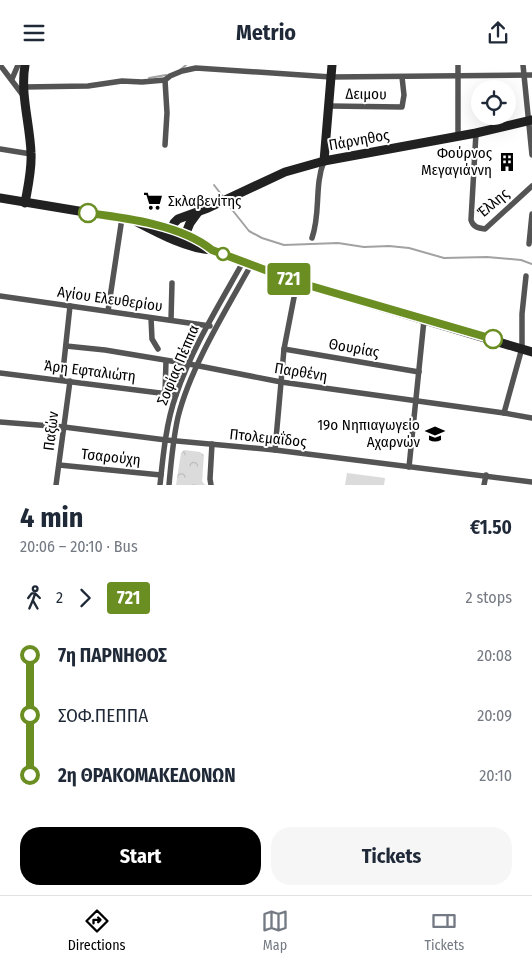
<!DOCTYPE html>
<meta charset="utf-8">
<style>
body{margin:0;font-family:"Fira Sans Condensed",sans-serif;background:#f6f6f7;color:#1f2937;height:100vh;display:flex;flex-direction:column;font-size:19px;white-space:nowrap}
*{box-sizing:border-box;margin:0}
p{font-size:16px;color:#747a83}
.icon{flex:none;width:28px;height:28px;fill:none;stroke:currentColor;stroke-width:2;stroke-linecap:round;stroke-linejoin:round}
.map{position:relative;height:420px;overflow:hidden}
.side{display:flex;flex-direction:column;background:#fff;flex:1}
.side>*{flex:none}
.badge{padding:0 10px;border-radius:4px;font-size:18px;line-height:32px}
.fabs{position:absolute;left:471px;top:15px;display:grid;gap:10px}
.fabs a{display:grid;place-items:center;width:45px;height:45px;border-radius:50%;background:#fff;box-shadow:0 5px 20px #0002;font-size:25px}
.map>.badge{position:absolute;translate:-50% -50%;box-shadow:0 0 0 2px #fff}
.legs{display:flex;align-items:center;gap:8px;height:55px;padding:0 20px;font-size:16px}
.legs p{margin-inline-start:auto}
.headline{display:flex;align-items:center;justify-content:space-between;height:85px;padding:0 20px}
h1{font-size:28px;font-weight:700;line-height:38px}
.action{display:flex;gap:10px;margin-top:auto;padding:10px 20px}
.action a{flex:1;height:58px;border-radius:20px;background:#000;color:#fff;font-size:20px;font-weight:700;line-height:58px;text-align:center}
.action a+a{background:#f6f6f7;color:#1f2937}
ul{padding:0 20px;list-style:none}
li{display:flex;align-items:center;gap:18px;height:60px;font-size:19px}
li i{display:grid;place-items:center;width:8px;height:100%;margin:0 6px;background:currentColor}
li i::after{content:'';width:12px;height:12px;margin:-6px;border:4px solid;border-radius:50%;background:#fff}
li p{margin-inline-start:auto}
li:first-child i{background:linear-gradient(#0000 50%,currentColor 0)}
li:last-child i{background:linear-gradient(currentColor 50%,#0000 0)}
header{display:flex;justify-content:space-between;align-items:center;height:65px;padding:0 20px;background:#fff;font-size:22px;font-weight:700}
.menu{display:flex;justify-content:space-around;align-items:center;height:70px;border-top:1px solid #e0e1e3;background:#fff;font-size:14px;color:#747a83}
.menu a{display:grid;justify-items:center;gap:2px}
.menu .selected{color:#000}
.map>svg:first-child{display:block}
.park{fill:url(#park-crowns)}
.pitch{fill:#dbdbdb}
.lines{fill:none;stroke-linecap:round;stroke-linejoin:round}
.stream{stroke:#a2a2a2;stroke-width:2}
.street{stroke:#545454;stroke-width:5.5}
.secondary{stroke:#212121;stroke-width:9}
.line-1-casing{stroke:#fff;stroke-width:11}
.line-1{stroke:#6b8e23;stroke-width:8}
.stop-1-dot{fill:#fff;stroke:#6b8e23;stroke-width:2.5}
.labels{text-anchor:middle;stroke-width:4;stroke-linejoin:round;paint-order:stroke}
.street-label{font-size:15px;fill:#000;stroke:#fff}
.poi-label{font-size:15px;fill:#000;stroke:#fff;text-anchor:end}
</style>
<header><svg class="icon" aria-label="menu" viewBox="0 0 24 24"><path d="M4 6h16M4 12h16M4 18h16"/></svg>Metrio<svg class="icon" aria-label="share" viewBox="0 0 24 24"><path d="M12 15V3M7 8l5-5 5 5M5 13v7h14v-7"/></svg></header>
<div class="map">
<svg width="532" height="420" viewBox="0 0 532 420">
<defs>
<pattern id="park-crowns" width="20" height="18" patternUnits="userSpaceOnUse" patternTransform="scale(1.25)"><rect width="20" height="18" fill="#dbdbdb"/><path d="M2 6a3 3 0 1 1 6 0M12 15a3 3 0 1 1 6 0" fill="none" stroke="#bababa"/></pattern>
</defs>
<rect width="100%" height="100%" fill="#fff"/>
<polygon class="park" points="184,385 200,387 204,390 202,416 205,420 176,420 181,388"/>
<polygon class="pitch" points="347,408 385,413 384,420 345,420"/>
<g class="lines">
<g class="stream">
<polyline points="180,5 186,0"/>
<polyline points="149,13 166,10"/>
<polyline points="214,120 224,133"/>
<polyline points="226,137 249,166 262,173 284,180 338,178 364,182 389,181 409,183 444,193 487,192 521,195 532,199"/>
</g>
<g class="street">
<polyline points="0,0 22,29"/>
<polyline points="458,0 458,71"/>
<polyline points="523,0 532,90"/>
<polyline points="12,14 18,0"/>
<polyline points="24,22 88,21 122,16 142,17 165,15 170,11 182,6 196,3 331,12 532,10"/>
<polyline points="329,41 402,42 404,30 402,12"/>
<path d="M 476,68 L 471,155 C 473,162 478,163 485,164 L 532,121"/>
<polyline points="165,80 167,48 165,15"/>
<polyline points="0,84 31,89"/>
<path d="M 312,173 C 321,148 314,121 324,96"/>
<polyline points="529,179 532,149"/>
<polyline points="0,231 210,261"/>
<polyline points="108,246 122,153"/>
<polyline points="151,253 152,274 158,284"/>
<polyline points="171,255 172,218"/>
<polyline points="66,281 105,285 189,299 281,317 504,348 532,353"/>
<polyline points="284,284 419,307"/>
<polyline points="0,308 176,330"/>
<polyline points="62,315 70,241"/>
<polyline points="165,329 166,296"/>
<polyline points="504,348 522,283 522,249 526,211"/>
<polyline points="0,357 64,362 166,375 275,385 532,417"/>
<polyline points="275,385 284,284 297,217"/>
<polyline points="59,400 161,410"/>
<polyline points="409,402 424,255"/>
<polyline points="56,420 70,316"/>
<path d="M 160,420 C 163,391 166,358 176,330 C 192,283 219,240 243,197"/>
<path d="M 169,420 C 171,397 173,374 178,352 C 190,303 226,245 251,200"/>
<polyline points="211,420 210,414 212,379"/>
<polyline points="484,420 486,410"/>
</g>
<g class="secondary">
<path d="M 25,0 C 20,29 30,59 31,88 C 32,105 28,121 25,138"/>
<polyline points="324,96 332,0"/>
<polyline points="0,133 151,158 203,178 212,185"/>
<path d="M 137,157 C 158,168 188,184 212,185 L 297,217 L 532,287"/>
<polyline points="168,172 174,158 178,154 208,143 285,107 324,96 476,68 532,55"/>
<polyline points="183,175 190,158 198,147"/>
</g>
</g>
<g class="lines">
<g class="line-1-casing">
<path id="line-1" d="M 88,148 C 126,153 182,160 212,185 L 297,217 L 493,274"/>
</g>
<use href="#line-1" class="line-1"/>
</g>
<defs>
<g id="building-bare" transform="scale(1.5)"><path d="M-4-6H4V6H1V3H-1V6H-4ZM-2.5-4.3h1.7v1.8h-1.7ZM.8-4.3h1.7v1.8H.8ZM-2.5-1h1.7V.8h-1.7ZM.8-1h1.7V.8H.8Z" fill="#000" stroke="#fff" stroke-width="2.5" paint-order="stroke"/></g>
<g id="supermarket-bare" transform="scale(1.5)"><path d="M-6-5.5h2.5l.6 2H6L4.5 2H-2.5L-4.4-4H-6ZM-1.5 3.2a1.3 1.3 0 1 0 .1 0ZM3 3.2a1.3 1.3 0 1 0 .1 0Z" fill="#000" stroke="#fff" stroke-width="2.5" paint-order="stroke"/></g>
<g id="school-bare" transform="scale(1.5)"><path d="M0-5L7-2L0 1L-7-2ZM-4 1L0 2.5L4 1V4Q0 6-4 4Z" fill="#000" stroke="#fff" stroke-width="2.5" paint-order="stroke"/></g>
</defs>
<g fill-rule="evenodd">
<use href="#building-bare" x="507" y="97"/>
<use href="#supermarket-bare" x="153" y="136"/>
<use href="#school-bare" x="435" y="369"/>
</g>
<g class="stop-1-dot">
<circle cx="88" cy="148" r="9"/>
<circle cx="223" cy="189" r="6"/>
<circle cx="493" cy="274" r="9"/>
</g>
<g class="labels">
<g class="street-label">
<text transform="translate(366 29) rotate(1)" y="5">Δειμου</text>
<text transform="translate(359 75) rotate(-10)" y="5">Πάρνηθος</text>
<text transform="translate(493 138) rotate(-40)" y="5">Έλλης</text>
<text transform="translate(110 234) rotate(8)" y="5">Αγίου Ελευθερίου</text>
<text transform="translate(354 283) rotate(10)" y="5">Θουρίας</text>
<text transform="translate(178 300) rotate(-67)" y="5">Σοφίας Πέππα</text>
<text transform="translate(90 306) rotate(7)" y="5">Άρη Εφταλιώτη</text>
<text transform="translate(301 307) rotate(9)" y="5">Παρθένη</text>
<text transform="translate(51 366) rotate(-83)" y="5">Παξών</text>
<text transform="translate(268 373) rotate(6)" y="5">Πτολεμαΐδος</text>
<text transform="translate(111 392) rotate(6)" y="5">Τσαρούχη</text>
</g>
<g class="poi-label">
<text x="492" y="93">Φούρνος<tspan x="492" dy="17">Μεγαγιάννη</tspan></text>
<text x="168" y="141" text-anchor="start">Σκλαβενίτης</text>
<text x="420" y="365">19ο Νηπιαγωγείο<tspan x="420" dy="17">Αχαρνών</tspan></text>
</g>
</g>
</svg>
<div class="fabs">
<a><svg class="icon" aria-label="locate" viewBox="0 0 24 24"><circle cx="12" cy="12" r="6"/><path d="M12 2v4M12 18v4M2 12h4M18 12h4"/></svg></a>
</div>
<b class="badge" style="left:289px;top:214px;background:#6b8e23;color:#fff">721</b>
</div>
<section class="side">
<div class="headline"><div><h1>4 min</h1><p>20:06 – 20:10 · Bus</p></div><b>€1.50</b></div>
<div class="legs"><svg class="icon" aria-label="walk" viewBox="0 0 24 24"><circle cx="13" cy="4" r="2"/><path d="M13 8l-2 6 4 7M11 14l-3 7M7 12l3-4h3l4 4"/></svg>2<svg class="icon" aria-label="forward" viewBox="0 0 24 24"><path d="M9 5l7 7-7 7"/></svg><b class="badge" style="background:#6b8e23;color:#fff">721</b><p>2 stops</p></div>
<ul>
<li><i style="color:#6b8e23"></i><b>7η ΠΑΡΝΗΘΟΣ</b><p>20:08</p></li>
<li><i style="color:#6b8e23"></i><span>ΣΟΦ.ΠΕΠΠΑ</span><p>20:09</p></li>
<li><i style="color:#6b8e23"></i><b>2η ΘΡΑΚΟΜΑΚΕΔΟΝΩΝ</b><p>20:10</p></li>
</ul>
<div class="action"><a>Start</a><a>Tickets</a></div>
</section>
<nav class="menu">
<a class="selected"><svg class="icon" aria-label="directions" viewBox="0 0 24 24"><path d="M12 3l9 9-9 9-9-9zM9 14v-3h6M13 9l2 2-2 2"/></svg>Directions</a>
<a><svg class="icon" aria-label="map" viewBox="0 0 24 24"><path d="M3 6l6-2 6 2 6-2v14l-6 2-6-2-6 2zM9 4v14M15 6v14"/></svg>Map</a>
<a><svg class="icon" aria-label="tickets" viewBox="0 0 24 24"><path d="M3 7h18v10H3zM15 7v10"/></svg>Tickets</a>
</nav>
